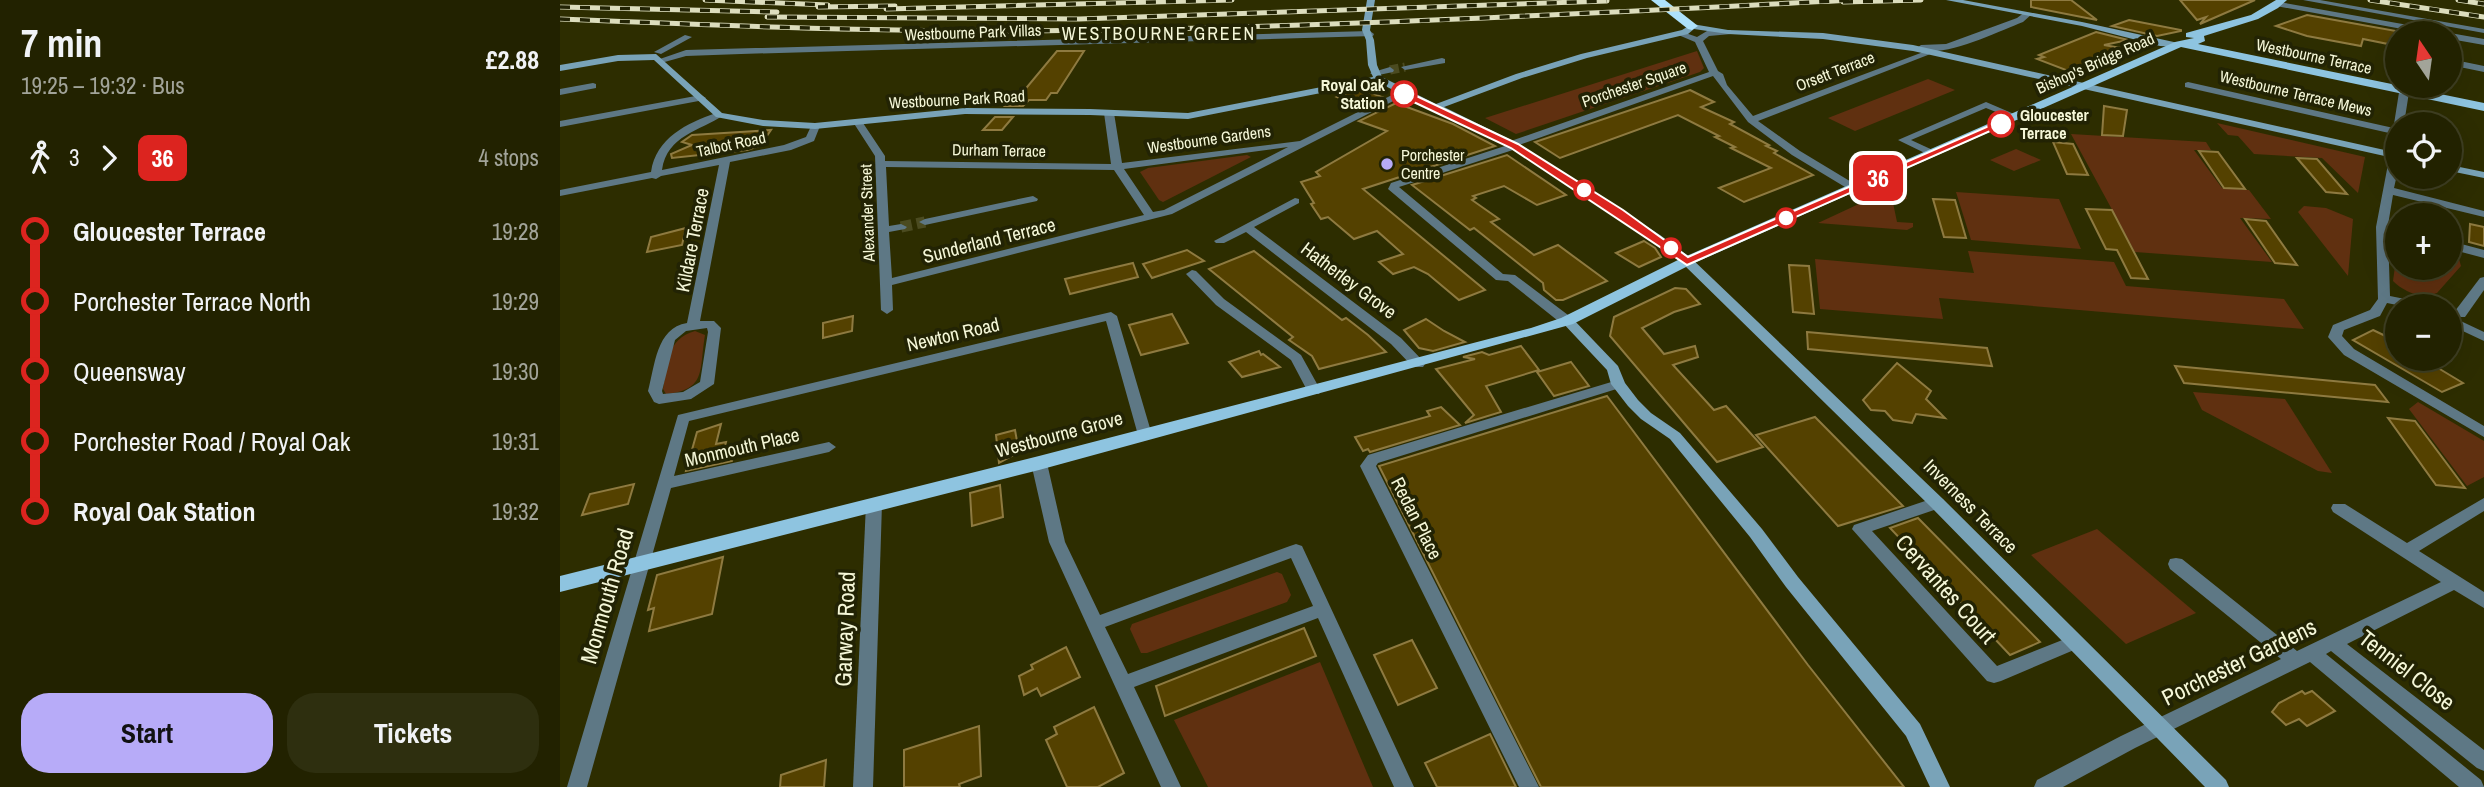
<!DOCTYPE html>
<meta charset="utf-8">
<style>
body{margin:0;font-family:"Archivo Narrow",sans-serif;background:#2e2f0f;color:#f1f3f6;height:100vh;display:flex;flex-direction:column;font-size:26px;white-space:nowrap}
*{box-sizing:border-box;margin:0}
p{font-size:23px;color:#a2a499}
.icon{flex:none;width:38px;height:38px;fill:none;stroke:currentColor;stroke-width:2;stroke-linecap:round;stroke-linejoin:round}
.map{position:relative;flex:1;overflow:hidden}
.details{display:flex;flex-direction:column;background:#220;width:560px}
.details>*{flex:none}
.badge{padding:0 14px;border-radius:10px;font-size:24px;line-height:46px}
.needle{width:46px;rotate:347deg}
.controls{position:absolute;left:1825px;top:21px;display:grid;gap:14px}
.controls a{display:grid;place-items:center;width:77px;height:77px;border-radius:50%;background:#220;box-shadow:0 7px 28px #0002,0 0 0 2px #3f3f22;font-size:35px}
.map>.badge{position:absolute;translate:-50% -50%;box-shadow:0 0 0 4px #fff}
.legs{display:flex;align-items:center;gap:10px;height:77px;padding:0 21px;font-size:23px}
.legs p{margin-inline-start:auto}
.overview{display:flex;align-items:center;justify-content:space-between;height:119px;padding:0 21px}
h1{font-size:38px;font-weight:700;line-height:52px}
.button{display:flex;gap:14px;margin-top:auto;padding:14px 21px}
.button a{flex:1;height:80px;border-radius:28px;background:#b7abf8;color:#111;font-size:28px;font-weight:700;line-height:80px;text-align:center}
.button a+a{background:#2e2f0f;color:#f1f3f6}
ul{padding:0 21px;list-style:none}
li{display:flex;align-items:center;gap:24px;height:70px;font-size:26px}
li i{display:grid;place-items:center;width:10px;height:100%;margin:0 9px;background:currentColor}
li i::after{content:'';width:18px;height:18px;margin:-9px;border:5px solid;border-radius:50%;background:#220}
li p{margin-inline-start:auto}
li:first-child i{background:linear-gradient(#0000 50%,currentColor 0)}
li:last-child i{background:linear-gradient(currentColor 50%,#0000 0)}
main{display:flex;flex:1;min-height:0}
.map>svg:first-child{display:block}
.green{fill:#603010}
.building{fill:#544100;stroke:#8e7a40;stroke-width:2}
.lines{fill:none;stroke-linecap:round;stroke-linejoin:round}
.street-tunnel-far1{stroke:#4b4b20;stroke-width:9;stroke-dasharray:9 4.5;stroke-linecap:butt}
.street-tunnel{stroke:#4b4b20;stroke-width:11;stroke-dasharray:11 5;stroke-linecap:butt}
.street{fill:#5e7885;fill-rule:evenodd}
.secondary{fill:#79a3b8;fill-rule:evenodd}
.primary{fill:#8ec4e0;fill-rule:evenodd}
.highway{fill:#ade1fb;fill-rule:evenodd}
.rail-casing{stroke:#dcddbd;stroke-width:5}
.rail{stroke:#222304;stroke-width:3.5;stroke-dasharray:10;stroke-linecap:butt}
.line-1{fill:#dc241f;stroke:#fff;stroke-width:2}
.stop-1-dot{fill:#fff;stroke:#dc241f;stroke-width:3.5}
.poi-dot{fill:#b7abf8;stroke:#222304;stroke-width:2.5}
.labels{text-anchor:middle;stroke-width:7;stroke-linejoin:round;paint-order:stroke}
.far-street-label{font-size:16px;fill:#f5f7d8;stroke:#222304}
.far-stop-label{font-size:16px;font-weight:bold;fill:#f5f7d8;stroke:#222304;text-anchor:end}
.far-poi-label{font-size:16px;fill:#f5f7d8;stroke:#222304;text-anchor:start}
.far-neighbourhood-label{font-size:18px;letter-spacing:2px;fill:#f5f7d8;stroke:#222304}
.street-label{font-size:19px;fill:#f5f7d8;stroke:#222304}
.near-street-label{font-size:23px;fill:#f5f7d8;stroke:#222304}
</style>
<main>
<section class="details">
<div class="overview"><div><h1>7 min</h1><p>19:25 – 19:32 · Bus</p></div><b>£2.88</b></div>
<div class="legs"><svg class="icon" aria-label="walk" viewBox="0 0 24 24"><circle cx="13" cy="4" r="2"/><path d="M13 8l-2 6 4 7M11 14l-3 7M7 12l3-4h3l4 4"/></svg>3<svg class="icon" aria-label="forward" viewBox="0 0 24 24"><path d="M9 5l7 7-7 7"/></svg><b class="badge" style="background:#dc241f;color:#fff">36</b><p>4 stops</p></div>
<ul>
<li><i style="color:#dc241f"></i><b>Gloucester Terrace</b><p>19:28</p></li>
<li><i style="color:#dc241f"></i><span>Porchester Terrace North</span><p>19:29</p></li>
<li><i style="color:#dc241f"></i><span>Queensway</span><p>19:30</p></li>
<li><i style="color:#dc241f"></i><span>Porchester Road / Royal Oak</span><p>19:31</p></li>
<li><i style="color:#dc241f"></i><b>Royal Oak Station</b><p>19:32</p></li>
</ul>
<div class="button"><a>Start</a><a>Tickets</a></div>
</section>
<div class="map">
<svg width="1924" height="787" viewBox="0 0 1924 787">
<rect width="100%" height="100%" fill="#2d2d00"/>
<g class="green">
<polygon points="1137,51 1144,68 1140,72 956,134 925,118"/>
<polygon points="1368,79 1395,90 1295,131 1268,118"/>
<polygon points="1657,123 1805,157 1798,193 1762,158 1694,154 1678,136 1668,135"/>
<polygon points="1511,134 1646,142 1651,150 1634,150 1662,188 1689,190 1711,219 1680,218 1712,262 1575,252"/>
<polygon points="1456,149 1481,160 1454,171 1430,160"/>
<polygon points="687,155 691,157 603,202 599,200 580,172 588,168"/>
<polygon points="1344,183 1347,199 1332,198 1337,222 1353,223 1353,227 1347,230 1258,223"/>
<polygon points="1396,192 1499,199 1521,249 1411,240"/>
<polygon points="1744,206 1766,208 1793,219 1788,276 1738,212"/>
<polygon points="1408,251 1554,262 1566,286 1724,299 1744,329 1379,298 1383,319 1260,309 1255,259 1414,273"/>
<path d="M 1837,252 L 1838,268 L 1890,268 L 1890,253 L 1899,259 L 1901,266 L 1877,293 C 1861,299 1844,292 1833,281 Z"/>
<path d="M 135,331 L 145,335 C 139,370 147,390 106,394 L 103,389 C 108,364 106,339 135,331 Z"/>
<polygon points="1633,392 1725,399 1772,473 1758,471 1642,410"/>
<polygon points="1858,402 1924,441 1924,477 1907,486 1849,409"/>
<polygon points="1537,529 1636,613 1566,644 1471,555"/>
<polygon points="717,572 722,574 731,595 727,602 587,653 581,653 570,629 572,624"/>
<polygon points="760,662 813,787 648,787 614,720"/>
</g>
<g class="building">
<polygon points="1471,0 1511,0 1537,20 1471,7"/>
<polygon points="1620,0 1695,0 1640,24 1646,17 1637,20"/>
<polygon points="1747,15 1836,31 1833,45 1803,39 1801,46 1747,36 1716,26"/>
<polygon points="1569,20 1621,30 1621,31 1597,36 1552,26"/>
<polygon points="1536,32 1568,40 1544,45 1566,49 1511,72 1477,59 1484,57 1479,55"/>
<polygon points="497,51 524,51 497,93 491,93 486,100 469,100 463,106 445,106 456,92 463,92"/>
<polygon points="799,88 822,97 802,107 777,97"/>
<polygon points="1130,90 1154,102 1141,107 1174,122 1170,124 1209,145 1206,146 1217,151 1214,153 1253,175 1184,202 1159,188 1211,168 1171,148 1175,147 1155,137 1159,136 1118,115 1000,158 975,142"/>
<polygon points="836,103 893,124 935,146 803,189 925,290 899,300 868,274 854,267 833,274 819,262 843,254 817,231 794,239 768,217 761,219 751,204 754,203 741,182 760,176 756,172 827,131 799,121"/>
<polygon points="1544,106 1567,110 1563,136 1542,135"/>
<polygon points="435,117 453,117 442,130 423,130"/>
<polygon points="211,130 200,146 187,150 112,158 111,154 132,145 122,142 132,135"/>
<polygon points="1493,142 1513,144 1528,175 1507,174"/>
<polygon points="1639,151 1658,152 1685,189 1664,188"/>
<polygon points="947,155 1006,195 977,205 944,186 913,196 916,198 912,200 939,219 931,222 974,255 998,245 1047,281 1003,300 996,300 984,290 983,283 914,228 910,230 852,185"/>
<polygon points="1737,158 1757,159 1787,194 1766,192"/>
<polygon points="1373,199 1395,200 1406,238 1384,237"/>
<polygon points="1526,209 1552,210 1588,279 1571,278 1557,250 1546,249"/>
<polygon points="1685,219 1706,221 1737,265 1715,263"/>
<polygon points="1910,224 1924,227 1924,246 1909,242"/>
<polygon points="126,228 122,245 87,252 91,237"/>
<polygon points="1084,241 1095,248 1101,257 1079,267 1056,253"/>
<polygon points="627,250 644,261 592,278 583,264"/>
<polygon points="694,251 782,320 786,318 808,335 826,352 759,369 752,356 729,340 733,337 649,269"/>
<polygon points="573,263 578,277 510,294 505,279"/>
<polygon points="1229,265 1249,266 1254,314 1233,312"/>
<polygon points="1115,288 1126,289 1140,304 1114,312 1082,328 1104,354 1135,346 1138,357 1113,365 1154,410 1166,406 1203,447 1157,462 1050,336 1054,317"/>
<polygon points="612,314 628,343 581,355 569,325"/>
<polygon points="293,316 292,331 263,338 263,323"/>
<polygon points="866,319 884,331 905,342 873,351 859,348 844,330"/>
<polygon points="1813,330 1838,342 1838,359 1863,359 1903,383 1882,392 1793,340"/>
<polygon points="1247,332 1427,348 1432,366 1248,349"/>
<polygon points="961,346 979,370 926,386 941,412 905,423 914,415 876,369 915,359 903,357 922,352 929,355"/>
<polygon points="699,351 701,355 703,354 720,367 682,377 669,362"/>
<polygon points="1011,362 1029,386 994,396 977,372"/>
<polygon points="1337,363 1371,391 1366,399 1385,418 1356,414 1352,423 1333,420 1325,411 1311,410 1303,400"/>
<polygon points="1615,366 1815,385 1828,402 1624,383"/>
<polygon points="1047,396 1248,665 1344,787 981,787 819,466"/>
<polygon points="881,407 900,425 810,452 808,449 803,451 795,437 870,416 867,411"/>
<polygon points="1255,417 1343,506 1278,526 1196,435"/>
<polygon points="1828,418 1855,421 1905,488 1876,485"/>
<polygon points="161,424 156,444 166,442 164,450 175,448 172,461 126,471 137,432"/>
<polygon points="455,430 459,452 439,463 436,435"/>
<polygon points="74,484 68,504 22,515 30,494"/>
<polygon points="440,485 443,517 412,526 410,493"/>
<polygon points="1358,518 1480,642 1450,655 1330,528"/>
<polygon points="163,557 152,614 89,631 94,608 88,610 97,575"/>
<polygon points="744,628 756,656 605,716 596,686"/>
<polygon points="852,640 877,688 838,705 814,655"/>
<polygon points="506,647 520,677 481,696 477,688 464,695 459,676 473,669 471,665"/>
<polygon points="1742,691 1745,694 1752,691 1775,711 1747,726 1739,719 1726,725 1712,712 1719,703"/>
<polygon points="534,707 564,773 538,787 507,787 486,740 497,734 494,727"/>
<polygon points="419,726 421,776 399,784 400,787 344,787 344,750"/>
<polygon points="930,734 956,787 877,787 865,763"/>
<polygon points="266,760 264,787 220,787 221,775"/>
</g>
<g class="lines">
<polyline class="street-tunnel-far1" points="830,70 845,67"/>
<polyline class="street-tunnel" points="341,227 365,222"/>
<g class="street">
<polygon points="1743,0 1760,0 1924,29 1924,33"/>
<polygon points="1719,2 1876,30 1880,33 1864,33 1716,6 1716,2"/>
<path d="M 1465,12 L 1472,14 L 1463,22 C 1439,31 1379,61 1357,48 L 1361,45 L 1386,44 L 1457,18 Z"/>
<polygon points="1168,30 1171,30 1171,34 1149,36 1143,41 1158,71 1163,74 1167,85 1193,116 1366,51 1373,53 1198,121 1240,151 1298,186 1298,190 1290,190 1232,155 1188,122 1153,76 959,145 959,148 839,187 943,274 955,275 1012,318 1013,321 1012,324 1002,324 948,281 936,280 828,189 831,183 948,145 948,142 1149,72 1135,42 1116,34 1120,31 1137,37 1147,31"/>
<polygon points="810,31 814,34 813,36 181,54 126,56 101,63 97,60 126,50"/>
<polygon points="1890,33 1924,39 1924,45 1890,39"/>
<polygon points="125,35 132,37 101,54 94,52"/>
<polygon points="882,58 885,59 885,63 845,70 841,67"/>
<polygon points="1890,59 1924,66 1924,72 1890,65"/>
<polygon points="830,67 834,70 833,72 814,76 810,73"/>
<polygon points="1628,82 1838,129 1838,135 1625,87 1625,83"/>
<polygon points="33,83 36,84 36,88 0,95 0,89"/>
<polygon points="1840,86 1850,86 1844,124 1838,124 1838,127 1834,124"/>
<path d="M 842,90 L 847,93 L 845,95 L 612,214 L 332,285 L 333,310 L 327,314 L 321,310 L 315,156 L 293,122 L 295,120 L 301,120 L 325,156 L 325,161 L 551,164 L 544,113 L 549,110 L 554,113 L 562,163 L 740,141 ZM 728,147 L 604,210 L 593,212 L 564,169 ZM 326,167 L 554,170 L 584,215 L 332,278 L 329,232 L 345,229 L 347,227 L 341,224 L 329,226 Z"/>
<polygon points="141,95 146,98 144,100 0,127 0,121"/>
<polygon points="1426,102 1461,117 1456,120 1426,108 1351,140 1377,152 1378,154 1373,157 1338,140"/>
<path d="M 156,113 L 164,115 C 140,131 107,135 102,170 L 224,145 L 246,137 L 252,124 L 260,126 L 254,141 L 231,150 L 170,162 L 140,321 L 154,321 L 161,328 L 154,384 L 131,399 L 99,404 L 94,402 L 88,391 C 95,366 96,328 127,323 L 159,165 L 101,176 L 96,179 L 92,178 L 0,196 L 0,190 L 91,172 C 96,138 127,123 156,113 ZM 147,328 L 148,332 L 140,382 L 123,392 L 103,394 L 102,391 L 115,340 L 126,331 Z"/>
<polygon points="1838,135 1838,170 1834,188 1924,211 1924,217 1833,195 1828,225 1838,227 1838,234 1828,232 1830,296 1865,303 1867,306 1842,306 1827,303 1820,316 1784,330 1782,336 1794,349 1924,426 1924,437 1784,355 1768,337 1773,325 1810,310 1818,299 1816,227 1833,138"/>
<polygon points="473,196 478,199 477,201 365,225 359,222 365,219"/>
<polygon points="735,198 739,199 739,203 694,227 841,338 863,361 865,364 863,367 853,367 831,344 686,232 664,243 656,243 654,241"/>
<polygon points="1890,241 1924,250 1924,258 1890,249"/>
<polygon points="632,270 636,271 664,299 741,355 761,391 759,394 749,394 731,360 656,305 626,274"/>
<polygon points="1924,277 1924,290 1905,317 1895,317 1894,314 1895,311 1920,278"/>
<polygon points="551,312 557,316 592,435 590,438 585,440 578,435 546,321 129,421 114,476 269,442 276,447 269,452 111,488 27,787 7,787 118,415"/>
<polygon points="1890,316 1924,332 1924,341 1890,325"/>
<polygon points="1058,380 1063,381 1065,384 1063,387 818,463 816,466 979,787 959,787 800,466 808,455"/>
<path d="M 479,458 L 484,459 L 487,463 L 505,542 L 540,615 L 730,546 L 736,544 L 742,546 L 854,787 L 834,787 L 758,618 L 574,687 L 621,787 L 601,787 L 489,542 L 471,463 L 474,459 ZM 731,558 L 753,606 L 568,674 L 545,627 Z"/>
<polygon points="1377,497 1383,499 1385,503 1383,507 1312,531 1437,666 1515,635 1521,637 1524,642 1521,647 1441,681 1434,683 1427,681 1292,529 1294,525"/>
<polygon points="314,498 320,500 322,504 313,787 293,787 306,504 308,500"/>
<polygon points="1924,498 1924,511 1859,551 1924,592 1924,608 1894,590 1787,644 1924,750 1924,771 1917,768 1771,651 1766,654 1921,780 1924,787 1899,787 1750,662 1575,748 1503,787 1474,787 1477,780 1561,736 1721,659 1610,569 1608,564 1610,559 1616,558 1622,559 1737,651 1881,582 1773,512 1771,508 1773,504 1785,504 1847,543"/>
</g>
<g class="secondary">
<polygon points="807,0 815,0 810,30 814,40 817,65 822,77 876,104 956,74 1021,54 1122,30 1132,24 1168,30 1263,33 1353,45 1838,153 1838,159 1353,51 1263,39 1168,34 1134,29 1128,34 1027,58 962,78 884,107 959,144 1100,235 1131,258 1383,499 1666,780 1669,787 1645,787 1371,507 1123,264 1092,239 951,148 817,82 628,119 530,115 405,114 255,129 203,126 156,117 94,60 58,61 0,71 0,65 58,55 96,54 162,113 203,120 255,123 405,108 530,109 628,113 813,77 808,65 806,40 802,30"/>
<polygon points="1386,0 1403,0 1522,22 1623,44 1619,47 1600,46 1522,26"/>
<polygon points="1890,165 1924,172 1924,178 1890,171"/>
<polygon points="1007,317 1012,318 1058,366 1065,383 1078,400 1091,413 1120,433 1202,529 1238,577 1360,724 1390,787 1370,787 1346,736 1226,587 1190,537 1110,439 1081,419 1068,406 1051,384 1047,370 1001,321"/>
</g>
<polygon class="primary" points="1716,0 1727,0 1718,8 1698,19 1644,36 1645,41 1638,44 1924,103 1924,111 1621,47 1132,264 1013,324 479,470 0,592 0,576 479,456 971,328 1001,318 1122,258 1615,42 1634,38 1626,37 1626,33 1691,15"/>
<polygon class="highway" points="1091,0 1105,0 1138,26 1132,30 1128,29"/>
<g class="rail-casing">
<g id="rail">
<polyline points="145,0 268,5"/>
<polyline points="1810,0 1924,17"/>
<polyline points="1898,0 1924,4"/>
<polyline points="1283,2 1361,0"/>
<polyline points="0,7 217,12"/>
<polyline points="258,7 335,6"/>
<polyline points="326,9 672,0"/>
<polyline points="207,17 519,19 1047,1"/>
<path d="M 0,19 C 147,25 295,31 442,31 C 726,30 1010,14 1293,0"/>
</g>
</g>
<use href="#rail" class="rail"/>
</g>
<polygon class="line-1" points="841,92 848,92 958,144 1063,210 1128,257 1438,122 1446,124 1127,265 951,148 841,96"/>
<g class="stop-1-dot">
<circle cx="844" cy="94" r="12"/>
<circle cx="1441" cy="124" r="12"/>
<circle cx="1024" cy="190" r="9"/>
<circle cx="1226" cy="218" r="9"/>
<circle cx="1111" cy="248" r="9"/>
</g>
<circle class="poi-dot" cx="827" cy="164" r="7"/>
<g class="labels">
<g class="far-street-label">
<text transform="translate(413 32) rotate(-2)" y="6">Westbourne Park Villas</text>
<text transform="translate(1754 56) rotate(12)" y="6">Westbourne Terrace</text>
<text transform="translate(1535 63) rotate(-24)" y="6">Bishop's Bridge Road</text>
<text transform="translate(1275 71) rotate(-21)" y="6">Orsett Terrace</text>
<text transform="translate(1074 84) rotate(-19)" y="6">Porchester Square</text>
<text transform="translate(1736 93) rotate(13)" y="6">Westbourne Terrace Mews</text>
<text transform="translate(397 99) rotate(-3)" y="6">Westbourne Park Road</text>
<text transform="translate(649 139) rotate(-8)" y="6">Westbourne Gardens</text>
<text transform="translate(171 144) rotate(-12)" y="6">Talbot Road</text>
<text transform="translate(439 150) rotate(1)" y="6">Durham Terrace</text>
<text transform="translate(307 213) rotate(-92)" y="6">Alexander Street</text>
</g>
<g class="far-stop-label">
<text x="825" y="91">Royal Oak<tspan x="825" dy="18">Station</tspan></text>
<text x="1460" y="121" text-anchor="start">Gloucester<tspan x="1460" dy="18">Terrace</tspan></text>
</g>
<g class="far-poi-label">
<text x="841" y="161">Porchester<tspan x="841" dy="18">Centre</tspan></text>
</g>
<g class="far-neighbourhood-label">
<text x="599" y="40">WESTBOURNE GREEN</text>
</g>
<g class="street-label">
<text transform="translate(132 240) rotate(-79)" y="7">Kildare Terrace</text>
<text transform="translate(429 240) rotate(-14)" y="7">Sunderland Terrace</text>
<text transform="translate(789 280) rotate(37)" y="7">Hatherley Grove</text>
<text transform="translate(393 334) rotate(-13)" y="7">Newton Road</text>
<text transform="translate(499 434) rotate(-15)" y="7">Westbourne Grove</text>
<text transform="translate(182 447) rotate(-13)" y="7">Monmouth Place</text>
<text transform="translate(1411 506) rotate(45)" y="7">Inverness Terrace</text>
<text transform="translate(857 518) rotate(63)" y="7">Redan Place</text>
</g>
<g class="near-street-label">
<text transform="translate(1386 589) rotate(48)" y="8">Cervantes Court</text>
<text transform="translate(47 596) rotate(-74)" y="8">Monmouth Road</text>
<text transform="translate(285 629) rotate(-88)" y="8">Garway Road</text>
<text transform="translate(1679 662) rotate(-26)" y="8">Porchester Gardens</text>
<text transform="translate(1847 670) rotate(38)" y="8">Tenniel Close</text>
</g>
</g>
</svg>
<div class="controls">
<a><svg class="needle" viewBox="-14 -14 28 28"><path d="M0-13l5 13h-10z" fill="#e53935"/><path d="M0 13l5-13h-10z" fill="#a2a499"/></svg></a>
<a><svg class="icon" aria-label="locate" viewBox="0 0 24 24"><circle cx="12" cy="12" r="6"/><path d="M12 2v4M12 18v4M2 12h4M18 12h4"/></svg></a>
<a>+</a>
<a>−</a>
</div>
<b class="badge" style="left:1318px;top:178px;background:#dc241f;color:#fff">36</b>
</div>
</main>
